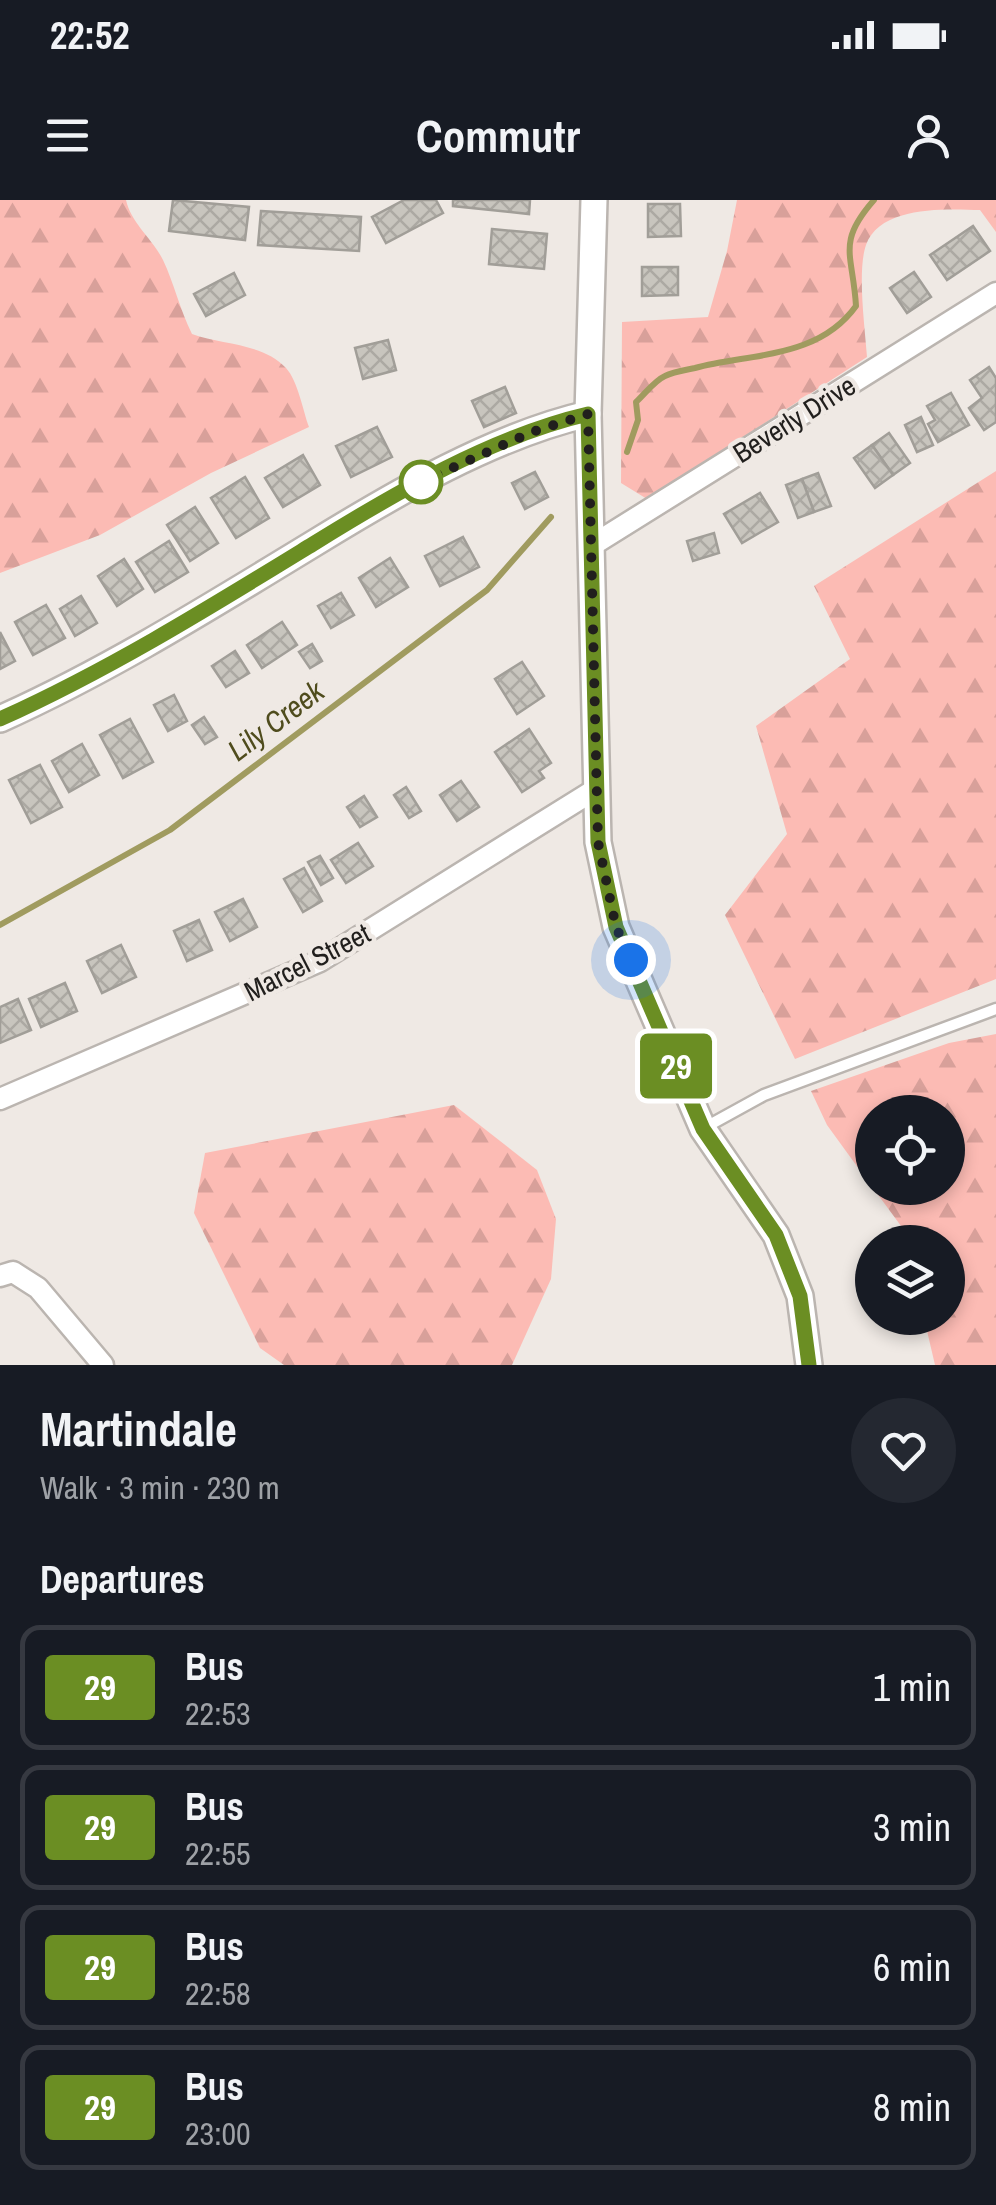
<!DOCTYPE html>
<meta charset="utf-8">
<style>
body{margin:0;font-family:"Archivo Narrow",sans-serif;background:#242831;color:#f1f3f6;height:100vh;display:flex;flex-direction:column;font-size:38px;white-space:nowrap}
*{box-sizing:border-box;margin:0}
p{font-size:32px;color:#9ea1a6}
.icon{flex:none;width:55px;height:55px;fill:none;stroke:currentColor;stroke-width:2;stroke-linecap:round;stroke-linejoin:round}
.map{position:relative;height:1165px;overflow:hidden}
.panel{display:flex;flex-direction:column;background:#171b24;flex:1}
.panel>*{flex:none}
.badge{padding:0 20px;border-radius:8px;font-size:35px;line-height:65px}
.controls{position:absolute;left:855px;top:895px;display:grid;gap:20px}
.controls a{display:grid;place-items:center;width:110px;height:110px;border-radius:50%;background:#171b24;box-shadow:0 5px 15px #0003;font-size:50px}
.you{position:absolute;width:50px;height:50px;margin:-25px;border:8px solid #fff;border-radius:50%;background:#1a73e8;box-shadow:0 0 0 15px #1a73e833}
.map>.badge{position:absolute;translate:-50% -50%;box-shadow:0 0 0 5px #fff}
h2{padding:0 40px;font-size:38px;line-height:90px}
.round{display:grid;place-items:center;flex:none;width:105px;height:105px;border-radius:52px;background:#242831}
.overview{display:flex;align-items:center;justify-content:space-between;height:170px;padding:0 40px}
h1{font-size:48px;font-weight:700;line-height:75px}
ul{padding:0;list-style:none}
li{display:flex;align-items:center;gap:30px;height:125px;margin:0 20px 15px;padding:0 20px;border:5px solid #363941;border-radius:20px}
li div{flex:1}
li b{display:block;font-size:38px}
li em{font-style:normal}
li .badge{min-width:110px;font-weight:700;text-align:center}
.status{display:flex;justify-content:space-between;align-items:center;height:70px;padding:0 50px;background:#171b24;direction:ltr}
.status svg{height:28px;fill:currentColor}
header{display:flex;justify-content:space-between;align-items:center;height:130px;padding:0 40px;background:#171b24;font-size:45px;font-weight:700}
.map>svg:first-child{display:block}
.forest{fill:url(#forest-firs)}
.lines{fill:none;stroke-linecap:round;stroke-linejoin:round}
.stream{stroke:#a09b5f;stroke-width:6}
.building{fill:url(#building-cross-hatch);stroke:#a19e98;stroke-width:2.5}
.service-casing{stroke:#bbb5b0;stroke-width:15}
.minor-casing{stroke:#bbb5b0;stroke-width:25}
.tertiary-casing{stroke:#bbb5b0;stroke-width:30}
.service{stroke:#fff;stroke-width:10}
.minor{stroke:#fff;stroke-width:20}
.tertiary{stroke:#fff;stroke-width:25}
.line-casing{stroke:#fff;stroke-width:22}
.line{stroke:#6b8e23;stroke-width:15}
.walk{stroke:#211f1d;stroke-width:10;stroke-dasharray:0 18}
.stop-dot{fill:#fff;stroke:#6b8e23;stroke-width:5}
.labels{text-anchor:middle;stroke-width:9;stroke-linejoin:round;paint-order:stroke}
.street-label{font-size:28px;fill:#211f1d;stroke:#efe9e4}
.water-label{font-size:30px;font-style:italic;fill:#4f4c1d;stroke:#efe9e4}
</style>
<div class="status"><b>22:52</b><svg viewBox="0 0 49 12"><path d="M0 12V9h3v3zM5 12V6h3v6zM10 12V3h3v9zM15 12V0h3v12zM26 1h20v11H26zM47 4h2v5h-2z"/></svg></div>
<header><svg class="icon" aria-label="menu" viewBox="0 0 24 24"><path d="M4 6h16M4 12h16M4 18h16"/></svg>Commutr<svg class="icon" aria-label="person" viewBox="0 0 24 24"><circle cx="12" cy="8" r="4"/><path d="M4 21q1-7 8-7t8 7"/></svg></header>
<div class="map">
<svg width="996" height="1165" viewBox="0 0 996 1165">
<defs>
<pattern id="forest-firs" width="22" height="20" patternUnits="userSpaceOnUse" patternTransform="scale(2.5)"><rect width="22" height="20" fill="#fcbbb4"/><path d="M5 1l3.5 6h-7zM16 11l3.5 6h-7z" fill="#d8a09a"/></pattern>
<pattern id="building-cross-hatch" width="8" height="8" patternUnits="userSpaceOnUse" patternTransform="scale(2.5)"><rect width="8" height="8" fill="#c8c5be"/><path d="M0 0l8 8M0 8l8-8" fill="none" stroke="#aca9a3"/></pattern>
</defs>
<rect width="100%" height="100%" fill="#efe9e4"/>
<g class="forest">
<path d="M 0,0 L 126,0 C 131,23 152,38 163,60 C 174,83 180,110 192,134 C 222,145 263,143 286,168 C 298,181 303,211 309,227 L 211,273 L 100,335 L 0,373 Z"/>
<path d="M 737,0 L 996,0 L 996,32 L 980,10 C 947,9 880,5 866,45 C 857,71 865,128 867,157 L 647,299 L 621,283 L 622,122 L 708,117 L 727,51 Z"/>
<polygon points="996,271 996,779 795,859 725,715 787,634 756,526 850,459 814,386"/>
<polygon points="996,834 996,1165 935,1165 924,1118 948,1118 948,1042 907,1042 904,1030 873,988 948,988 948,912 872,912 872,987 827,925 811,891 949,843"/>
<polygon points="454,905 537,970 556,1019 551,1079 512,1165 284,1165 260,1148 194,1013 205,953"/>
</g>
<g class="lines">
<g class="stream">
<path d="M 627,252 L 638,220 L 636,202 C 645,194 654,181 665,176 C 673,172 686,170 695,168 C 751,153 818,159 856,106 C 853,54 836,43 874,0"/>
<polyline points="0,725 170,630 487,390 551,317"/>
</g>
</g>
<g class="building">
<polygon points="173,0 249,7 245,40 169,31"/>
<polygon points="404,0 436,0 443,13 386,43 372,17"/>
<polygon points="453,0 530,0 529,14 453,6"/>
<polygon points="648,4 680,4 681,36 648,37"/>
<polygon points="261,11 361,17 359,51 258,45"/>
<polygon points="973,26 990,51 947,80 930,55"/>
<polygon points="492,29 547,34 544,69 489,64"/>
<polygon points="642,67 678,67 678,95 642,96"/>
<polygon points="914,72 931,97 907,113 890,88"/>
<polygon points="234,73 245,95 206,116 194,94"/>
<polygon points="388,140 396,170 363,179 355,148"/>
<polygon points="989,167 996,178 996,222 984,230 969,208 982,198 970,180"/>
<polygon points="505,187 516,213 484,227 472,201"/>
<polygon points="951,193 969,225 938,242 928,224 935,220 927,206"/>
<polygon points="921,217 933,245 917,252 905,225"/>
<polygon points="377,227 392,257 351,277 336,246"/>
<polygon points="889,233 910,263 893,275 872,245"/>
<polygon points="872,245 893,275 875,288 854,258"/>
<polygon points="303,255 320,285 283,307 265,278"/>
<polygon points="535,272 548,297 525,309 512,283"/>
<polygon points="818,273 831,306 814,312 802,279"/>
<polygon points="245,277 269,318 236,338 211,298"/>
<polygon points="802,279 814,312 798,318 786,285"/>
<polygon points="760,293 778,322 742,343 724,314"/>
<polygon points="195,307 218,343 190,361 167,325"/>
<polygon points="714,333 719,353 693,361 687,341"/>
<polygon points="463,337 479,367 440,386 425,356"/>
<polygon points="169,341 188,372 155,392 136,362"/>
<polygon points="390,358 408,387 376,407 359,378"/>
<polygon points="124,359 143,389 117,406 98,376"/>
<polygon points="341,393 354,415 331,428 318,406"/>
<polygon points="81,396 97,423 75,436 60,409"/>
<polygon points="46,405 65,438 33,455 15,422"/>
<polygon points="282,422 297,445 262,468 247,445"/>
<polygon points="0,432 15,461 0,469"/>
<polygon points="312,444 322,461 310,468 299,452"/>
<polygon points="235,451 249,473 226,487 212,466"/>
<polygon points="522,462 544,496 517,514 495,479"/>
<polygon points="174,495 187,521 168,531 154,505"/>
<polygon points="204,517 217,537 205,544 192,525"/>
<polygon points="130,519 153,562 123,578 100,535"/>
<polygon points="529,529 551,563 539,571 544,578 522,592 495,552"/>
<polygon points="82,544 99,575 69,592 52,561"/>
<polygon points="40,565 62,607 31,623 9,580"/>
<polygon points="461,581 479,607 457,621 440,595"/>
<polygon points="406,587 421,611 409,618 394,595"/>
<polygon points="364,596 377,617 360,627 347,607"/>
<polygon points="358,643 373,666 346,683 331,660"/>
<polygon points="320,656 333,678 321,685 308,662"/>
<polygon points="304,668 322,701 303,712 284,679"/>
<polygon points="243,699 257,727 230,741 215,712"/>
<polygon points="199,720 212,750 187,761 174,731"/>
<polygon points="121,745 136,777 102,793 87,761"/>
<polygon points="65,783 77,811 41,827 29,799"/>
<polygon points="18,799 31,830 0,843 0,807"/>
</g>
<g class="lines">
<g class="service-casing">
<polyline id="service" points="704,928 764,895 996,809"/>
</g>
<g class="minor-casing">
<g id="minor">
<polyline points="591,346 996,93"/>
<polyline points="0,899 320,761 596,589"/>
<polyline points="0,1076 13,1072 38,1088 103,1165"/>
</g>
</g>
<g class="tertiary-casing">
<g id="tertiary">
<polyline points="594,0 588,214 598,642 616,727 703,929 776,1035 800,1096 809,1165"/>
<path d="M 0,519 C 109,470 211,406 313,344 C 396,293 493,236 588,214"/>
</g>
</g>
<use href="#service" class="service"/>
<use href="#minor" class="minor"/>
<use href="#tertiary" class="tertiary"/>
</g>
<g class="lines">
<g class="line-casing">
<path id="line" d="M 0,519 C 109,470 212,406 313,344 C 395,293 493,236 588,214 L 598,642 L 616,727 L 703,929 L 776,1035 L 800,1096 L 809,1165"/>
</g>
<use href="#line" class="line"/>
<polyline class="walk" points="421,282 532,232 588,214 598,642 616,727 631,760"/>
</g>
<circle class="stop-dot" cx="421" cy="282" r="20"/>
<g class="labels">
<g class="street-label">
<text transform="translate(794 219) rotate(-32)" y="10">Beverly Drive</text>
<text transform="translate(307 762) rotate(-27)" y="10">Marcel Street</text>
</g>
<g class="water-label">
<text transform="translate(276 521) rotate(-37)" y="10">Lily Creek</text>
</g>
</g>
</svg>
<div class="controls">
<a><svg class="icon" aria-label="locate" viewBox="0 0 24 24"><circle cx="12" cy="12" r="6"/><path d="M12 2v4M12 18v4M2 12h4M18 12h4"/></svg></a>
<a><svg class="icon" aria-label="layers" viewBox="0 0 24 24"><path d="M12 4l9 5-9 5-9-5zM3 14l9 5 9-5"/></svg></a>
</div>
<div class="you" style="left:631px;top:760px"></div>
<b class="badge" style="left:676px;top:866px;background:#6b8e23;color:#fff">29</b>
</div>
<section class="panel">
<div class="overview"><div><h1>Martindale</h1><p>Walk · 3 min · 230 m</p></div><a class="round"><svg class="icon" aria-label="heart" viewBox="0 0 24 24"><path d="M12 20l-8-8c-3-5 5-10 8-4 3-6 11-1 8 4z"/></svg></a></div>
<h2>Departures</h2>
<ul>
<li><span class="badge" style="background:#6b8e23;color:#fff">29</span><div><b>Bus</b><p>22:53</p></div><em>1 min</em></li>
<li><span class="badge" style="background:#6b8e23;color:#fff">29</span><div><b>Bus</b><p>22:55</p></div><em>3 min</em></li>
<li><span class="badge" style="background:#6b8e23;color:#fff">29</span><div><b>Bus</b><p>22:58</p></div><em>6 min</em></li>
<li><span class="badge" style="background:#6b8e23;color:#fff">29</span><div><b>Bus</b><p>23:00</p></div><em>8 min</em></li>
</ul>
</section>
